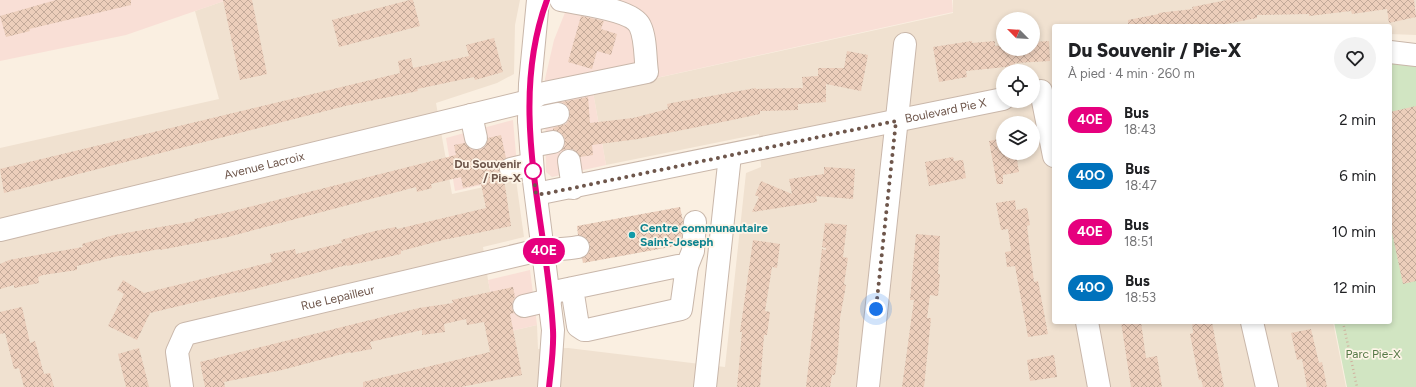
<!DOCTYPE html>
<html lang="fr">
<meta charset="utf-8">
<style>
body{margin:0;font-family:Figtree,sans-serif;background:#f2f2f2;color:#202124;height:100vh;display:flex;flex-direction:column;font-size:15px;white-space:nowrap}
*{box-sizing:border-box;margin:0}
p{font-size:13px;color:#757577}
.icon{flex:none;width:22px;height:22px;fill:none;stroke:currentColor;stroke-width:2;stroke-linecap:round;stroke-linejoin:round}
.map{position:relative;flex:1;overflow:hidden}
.details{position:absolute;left:1052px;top:24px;width:340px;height:300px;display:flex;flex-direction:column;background:#fff;border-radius:4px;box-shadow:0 2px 6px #0003}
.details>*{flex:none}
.badge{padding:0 8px;border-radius:13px;font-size:14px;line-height:26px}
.needle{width:26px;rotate:294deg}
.fabs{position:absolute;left:996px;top:12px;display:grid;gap:8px}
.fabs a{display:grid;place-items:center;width:44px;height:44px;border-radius:50%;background:#fff;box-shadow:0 2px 6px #0003;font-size:20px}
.you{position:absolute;width:20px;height:20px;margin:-10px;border:3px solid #fff;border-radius:50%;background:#1a73e8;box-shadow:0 0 0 6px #1a73e833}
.map>.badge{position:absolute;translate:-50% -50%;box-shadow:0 0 0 2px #fff}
.round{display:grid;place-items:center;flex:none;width:42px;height:42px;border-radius:21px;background:#f2f2f2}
.overview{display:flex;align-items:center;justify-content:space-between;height:68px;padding:0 16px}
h1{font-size:19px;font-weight:800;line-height:30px}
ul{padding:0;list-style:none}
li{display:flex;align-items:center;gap:12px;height:56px;padding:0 16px}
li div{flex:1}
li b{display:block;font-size:15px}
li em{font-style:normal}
li .badge{min-width:44px;font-weight:700;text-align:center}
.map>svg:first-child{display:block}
.residential{fill:#f0e1d0;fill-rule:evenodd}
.commercial{fill:#f9dfd6}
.green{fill:#d1e5c2}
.building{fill:url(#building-cross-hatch)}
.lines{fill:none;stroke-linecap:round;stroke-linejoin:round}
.minor-casing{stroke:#c9b7aa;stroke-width:24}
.path{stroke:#d1b19f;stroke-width:2.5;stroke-dasharray:1 3;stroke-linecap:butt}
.minor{stroke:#fff;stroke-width:22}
.line-casing{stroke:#fff;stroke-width:9}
.line{stroke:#e6007e;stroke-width:6}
.walk{stroke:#6e564b;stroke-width:4;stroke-dasharray:0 7.2}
.stop-dot{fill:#fff;stroke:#e6007e;stroke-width:2}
.culture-dot{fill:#0f9aa8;stroke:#fdf4e7;stroke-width:1.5}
.labels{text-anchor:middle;stroke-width:3.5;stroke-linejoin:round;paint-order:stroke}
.street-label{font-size:12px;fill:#6e564b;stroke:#fdf4e7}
.stop-label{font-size:12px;font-weight:bold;fill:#6e564b;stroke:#fdf4e7;text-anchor:end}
.culture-label{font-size:12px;font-weight:bold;fill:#0d838f;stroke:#fdf4e7;text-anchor:start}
.park-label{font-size:12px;fill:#567947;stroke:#fdf4e7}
</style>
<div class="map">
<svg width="1416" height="387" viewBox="0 0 1416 387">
<defs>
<pattern id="building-cross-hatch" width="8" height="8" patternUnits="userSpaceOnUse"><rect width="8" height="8" fill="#eccebb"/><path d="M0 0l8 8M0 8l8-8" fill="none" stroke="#c3aa9a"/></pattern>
</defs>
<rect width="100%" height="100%" fill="#faefe1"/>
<path class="residential" d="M 227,0 L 520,0 L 515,25 L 514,74 L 497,83 L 436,103 L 452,194 L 516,180 L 524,237 L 483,247 L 488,280 L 499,334 L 537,325 L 538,349 L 568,348 L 725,367 L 746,173 L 761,167 L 759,134 L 606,165 L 593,92 L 953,13 L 953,0 L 1416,0 L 1416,35 L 1390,34 L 1390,26 L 1054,26 L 1054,322 L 1333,322 L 1346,387 L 0,387 L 0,148 L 219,99 L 195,11 ZM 1003,19 L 1033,19 L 1033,49 L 1003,49 ZM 1003,71 L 1033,71 L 1033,101 L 1003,101 ZM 1003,123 L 1033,123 L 1033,153 L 1003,153 Z"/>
<g class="commercial">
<polygon points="0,0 227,0 126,35 0,61"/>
<polygon points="570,0 952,0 953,12 593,92 606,165 552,177 546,172 545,79 554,40"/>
<polygon points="513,120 518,177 455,191 446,138"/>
<polygon points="530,270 537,325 499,334 488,280"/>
</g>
<polygon class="green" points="1390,52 1416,55 1416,387 1347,387 1334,322 1390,322"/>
<g class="building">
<polygon points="56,0 131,0 131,5 29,29 30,31 6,37 0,16"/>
<polygon points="223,0 252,0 267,74 240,80"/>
<polygon points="410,0 413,0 420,26 339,47 332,20"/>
<polygon points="1227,0 1414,0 1416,17 1389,23 1387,9 1352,14 1351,11 1309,16 1309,14 1257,15 1257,18 1216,26 1128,26 1128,20 1159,14 1158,13 1193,9 1192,7"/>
<polygon points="581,16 604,21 601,29 617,34 611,55 597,51 592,69 568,62"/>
<polygon points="494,38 503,72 475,80 474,77 417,89 418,91 345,106 4,193 0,169 400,73 398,61 411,58 413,68 469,56 466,45"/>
<polygon points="972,41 972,43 995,41 995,46 1003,45 1003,49 1033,49 1033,42 1049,41 1050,61 1015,63 1015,66 966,71 967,77 939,82 933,47"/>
<polygon points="847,51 868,55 861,91 826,84 826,102 798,104 798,110 760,111 760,114 732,120 638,139 592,145 593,155 580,157 573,149 567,149 561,151 565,146 565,139 562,134 553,130 553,128 566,124 570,118 570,112 568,106 562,102 583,98 588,97 590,123 633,118 668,109 667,104 677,102 756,88 756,89 803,88 802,77 818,76 818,68 844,68"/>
<polygon points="1416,106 1416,281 1403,284 1390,223 1390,112"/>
<polygon points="501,135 506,158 499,165 499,172 504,179 511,226 443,240 401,251 401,254 347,266 347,265 238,293 238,292 150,313 137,340 108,326 124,294 117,290 123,280 144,293 272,262 270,254 295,249 296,254 342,243 341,240 375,231 396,227 397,229 486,208 481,184 463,188 461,177 431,184 432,188 417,192 416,187 228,237 160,250 160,249 122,256 122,255 77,266 77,270 43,275 38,277 39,283 14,288 14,285 0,289 0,264 9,260 83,247 82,244 114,235 195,221 194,219 229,212 456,155 454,145 465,143 472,150 479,150 485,147 488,138"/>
<polygon points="1003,138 1003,153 1016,153 1019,172 1003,175 1003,184 997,184 989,141"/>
<polygon points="953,157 954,161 963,160 966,178 929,186 925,162"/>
<polygon points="824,167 855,169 853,199 816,196 817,202 752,212 759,197 755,195 761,181 792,194 789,179 824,174"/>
<polygon points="1015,200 1016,210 1027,208 1030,225 1027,226 1034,282 1038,281 1048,334 1028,337 1015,266 1007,267 1005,252 1011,251 1008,229 1001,230 996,203"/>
<polygon points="680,207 683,221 681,245 583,263 582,258 589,252 590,245 587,239 578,235 577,226"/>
<polygon points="825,223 847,225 843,257 848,258 844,284 846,285 840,318 838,352 835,375 832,375 830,387 806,387 822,249 826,250 826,248 822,247"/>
<polygon points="916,234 940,236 938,274 940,274 938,296 930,295 927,318 931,318 924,387 902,387 914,300 910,300"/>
<polygon points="753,240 780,244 777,268 772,267 765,311 770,312 767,335 764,335 760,387 737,387 742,332 740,332"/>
<polygon points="513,287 515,297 512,303 512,308 514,313 510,314 522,375 461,387 363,387 363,382 490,352 484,322 467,325 466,319 444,324 445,332 422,335 422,330 370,342 372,349 350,353 350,352 282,370 224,382 225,387 205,387 200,362 419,308 453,303 452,300"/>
<polygon points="22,307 30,343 35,341 44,374 50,373 54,387 24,387 19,368 14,369 5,333 0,334 0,312"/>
<polygon points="1121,322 1141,322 1146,358 1157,356 1162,387 1131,387"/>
<polygon points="1192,322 1212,322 1224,387 1203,387 1201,379 1199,380 1190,334 1193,333"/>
<polygon points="1311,329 1319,363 1322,362 1327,387 1307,387 1302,359 1297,360 1291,333"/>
<polygon points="139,348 149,387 126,387 118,354"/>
<polygon points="1054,355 1057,377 1030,381 1027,360"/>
</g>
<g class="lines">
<g class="minor-casing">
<g id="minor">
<polyline points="538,0 530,84 529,120 533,173 553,330 549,387"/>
<polyline points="1390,52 1416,55"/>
<polyline points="1041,91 1054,156"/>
<polyline points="471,115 476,138"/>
<polyline points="529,120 558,114"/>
<polyline points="531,146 553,142"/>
<polyline points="569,161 573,188"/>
<polyline points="511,169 532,164"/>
<path id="s1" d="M 536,194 L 1003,99"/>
<path id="s2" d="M 0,230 L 529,101 L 540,94 L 647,72 C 645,58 646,38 640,26 C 632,9 579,4 561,0"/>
<polyline points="687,266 693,251 695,222"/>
<polyline points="549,293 678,266 687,266 681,309 587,330 584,330 578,326 572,288"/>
<polyline points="524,306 550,300"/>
<polyline points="1087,322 1099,387"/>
<polyline points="1252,322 1267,387"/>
<path id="s3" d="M 182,387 L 177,352 L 185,334 L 531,252 C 547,249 562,250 578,247"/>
<polyline points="705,387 730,155"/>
<polyline points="868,387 905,44"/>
</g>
</g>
<polyline class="path" points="1343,322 1357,387"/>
<use href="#minor" class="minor"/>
</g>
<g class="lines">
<g class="line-casing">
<path id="line" d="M 547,0 C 507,108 547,220 553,330 C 554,349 551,368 549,387"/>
</g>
<use href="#line" class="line"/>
<polyline class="walk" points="533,171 536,194 544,194 896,121 876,309"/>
</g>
<circle class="stop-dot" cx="533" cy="171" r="8"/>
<circle class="culture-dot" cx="632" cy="235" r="4"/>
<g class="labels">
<g class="street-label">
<text dy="4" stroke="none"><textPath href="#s1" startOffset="418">Boulevard Pie X</textPath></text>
<text dy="4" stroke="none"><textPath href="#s2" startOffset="272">Avenue Lacroix</textPath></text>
<text dy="4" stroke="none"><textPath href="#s3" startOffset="212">Rue Lepailleur</textPath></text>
</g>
<g class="stop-label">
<text x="521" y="168">Du Souvenir<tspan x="521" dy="14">/ Pie-X</tspan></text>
</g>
<g class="culture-label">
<text x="640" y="232">Centre communautaire<tspan x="640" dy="14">Saint-Joseph</tspan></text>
</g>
<g class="park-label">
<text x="1373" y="358">Parc Pie-X</text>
</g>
</g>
</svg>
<div class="fabs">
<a><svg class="needle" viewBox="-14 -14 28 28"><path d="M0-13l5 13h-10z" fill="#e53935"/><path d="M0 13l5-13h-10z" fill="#757577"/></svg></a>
<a><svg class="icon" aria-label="locate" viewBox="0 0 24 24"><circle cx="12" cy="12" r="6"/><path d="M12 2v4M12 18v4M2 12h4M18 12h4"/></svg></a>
<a><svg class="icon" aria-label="layers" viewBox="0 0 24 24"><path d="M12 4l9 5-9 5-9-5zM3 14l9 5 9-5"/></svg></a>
</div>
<div class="you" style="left:876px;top:309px"></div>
<b class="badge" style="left:544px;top:251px;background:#e6007e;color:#fff">40E</b>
<section class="details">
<div class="overview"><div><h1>Du Souvenir / Pie-X</h1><p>À pied · 4 min · 260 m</p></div><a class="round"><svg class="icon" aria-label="heart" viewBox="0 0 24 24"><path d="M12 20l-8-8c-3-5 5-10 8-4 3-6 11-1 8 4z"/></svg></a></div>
<ul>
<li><span class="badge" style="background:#e6007e;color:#fff">40E</span><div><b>Bus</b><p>18:43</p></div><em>2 min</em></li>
<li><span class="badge" style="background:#0072bc;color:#fff">40O</span><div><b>Bus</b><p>18:47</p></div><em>6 min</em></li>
<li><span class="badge" style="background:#e6007e;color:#fff">40E</span><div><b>Bus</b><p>18:51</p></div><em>10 min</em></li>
<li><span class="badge" style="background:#0072bc;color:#fff">40O</span><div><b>Bus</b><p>18:53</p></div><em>12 min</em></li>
</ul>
</section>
</div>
